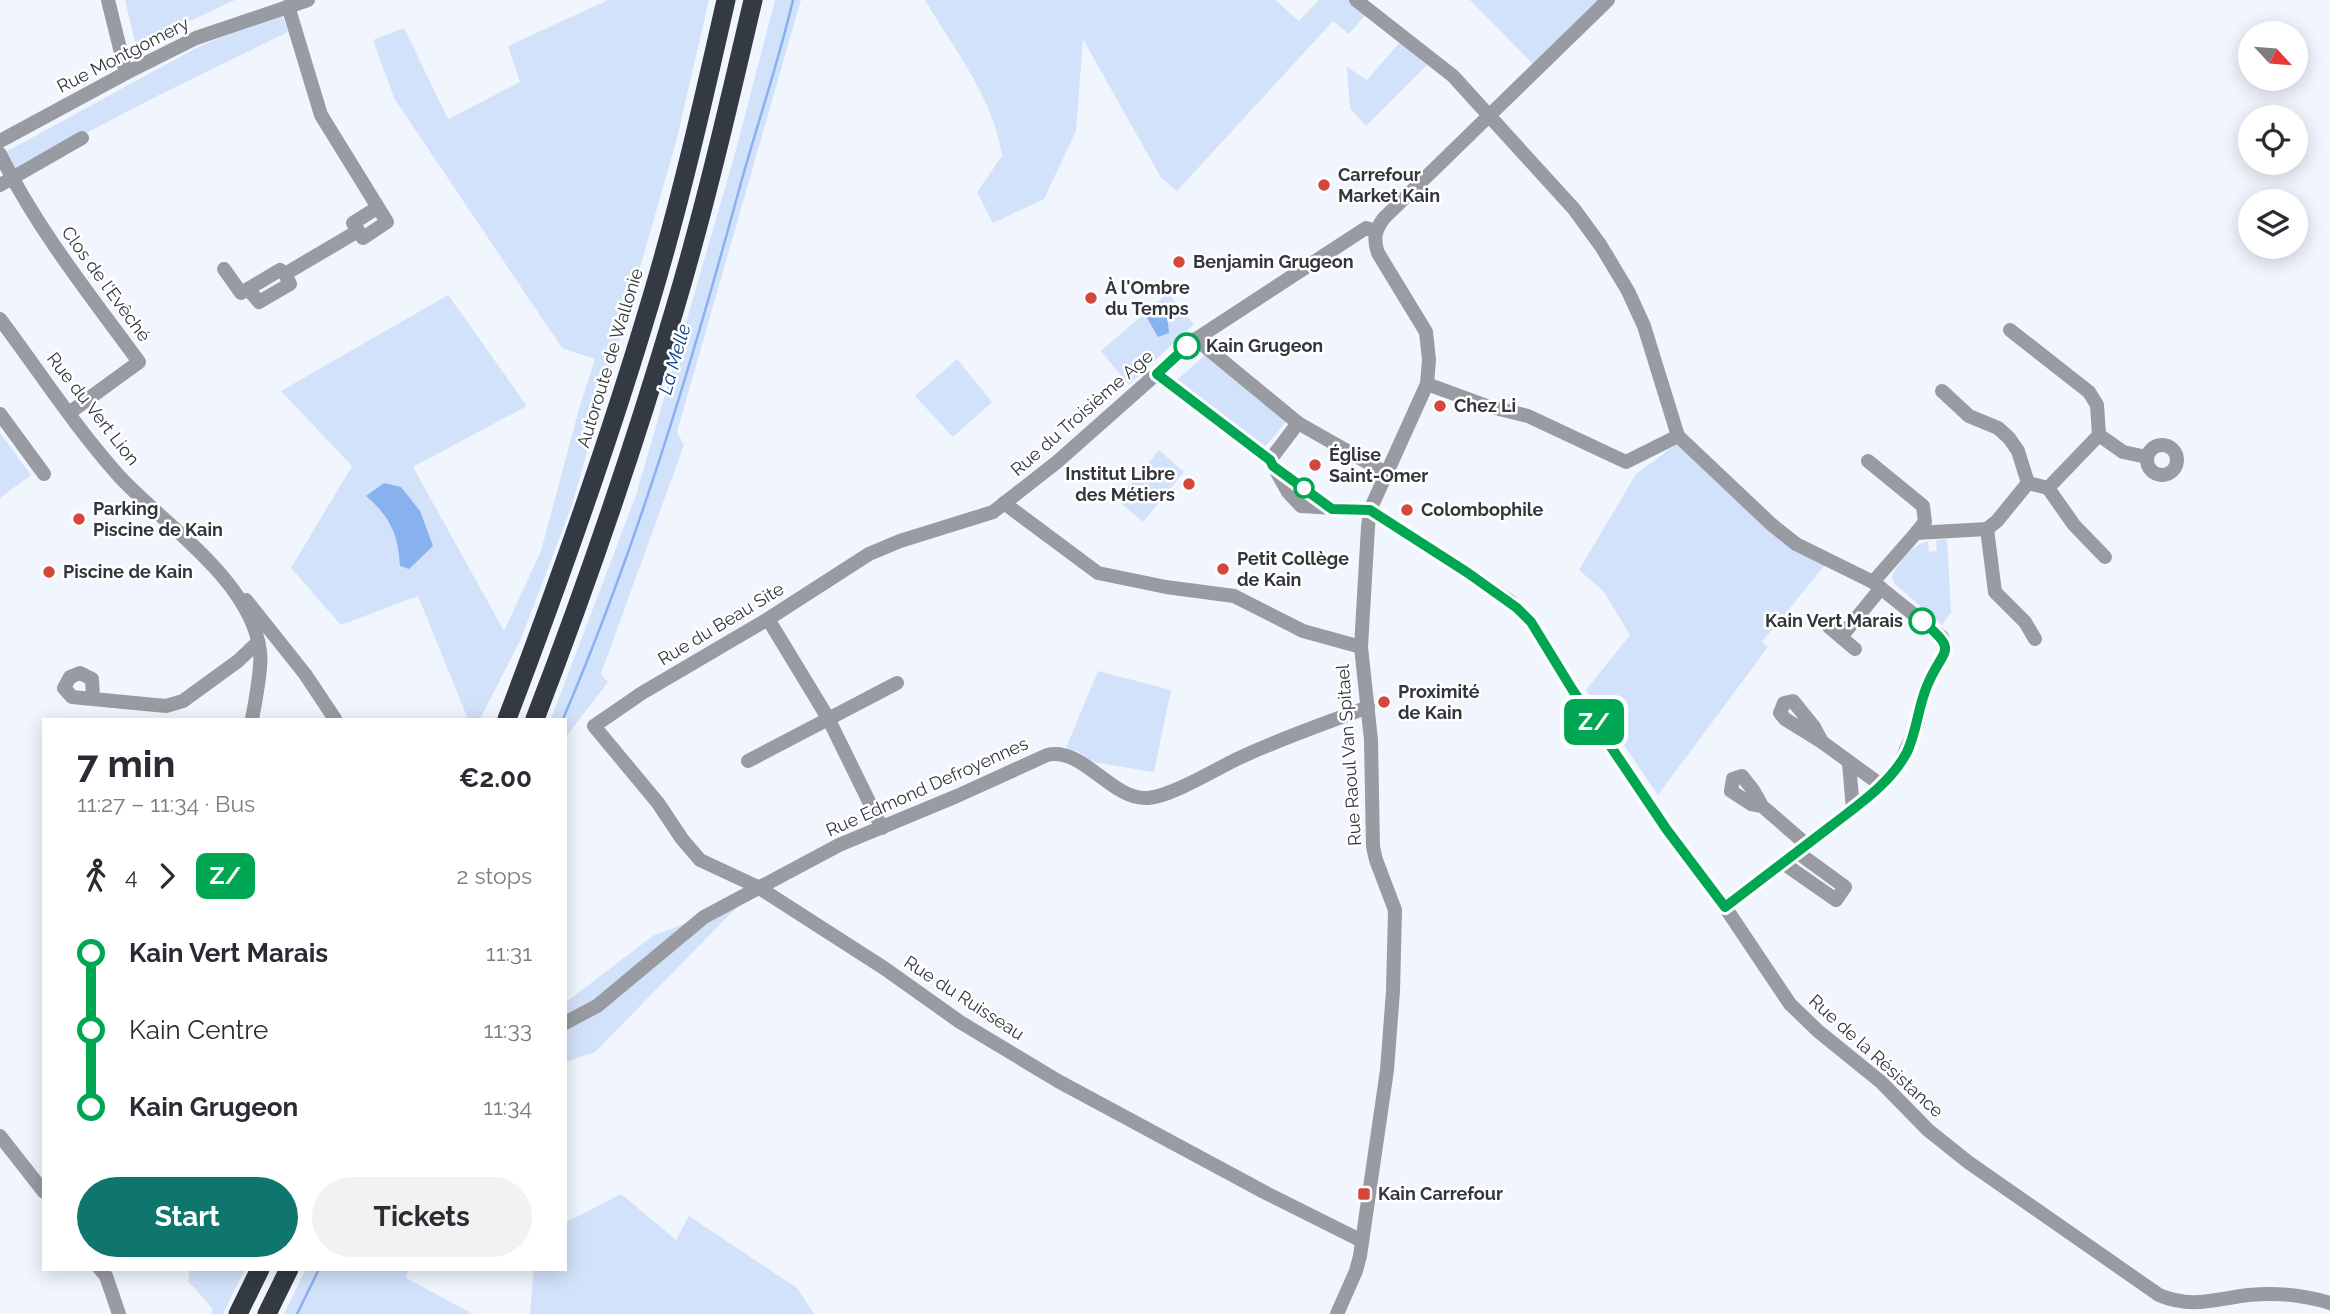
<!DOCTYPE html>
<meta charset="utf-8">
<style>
body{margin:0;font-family:Raleway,sans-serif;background:#f2f2f3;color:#2b2b33;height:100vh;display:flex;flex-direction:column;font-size:26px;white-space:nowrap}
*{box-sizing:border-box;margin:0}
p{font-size:23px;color:#7c7c81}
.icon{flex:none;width:38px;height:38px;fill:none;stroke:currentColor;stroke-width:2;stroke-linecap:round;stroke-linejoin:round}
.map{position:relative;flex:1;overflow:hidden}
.details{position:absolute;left:42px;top:718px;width:525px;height:553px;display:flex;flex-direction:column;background:#fff;border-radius:0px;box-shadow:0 4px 18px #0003}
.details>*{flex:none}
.badge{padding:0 14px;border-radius:10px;font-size:24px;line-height:46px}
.needle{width:46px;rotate:116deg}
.buttons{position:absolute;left:2238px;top:21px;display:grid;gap:14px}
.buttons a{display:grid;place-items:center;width:70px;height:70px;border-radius:50%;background:#fff;box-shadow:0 4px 18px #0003;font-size:35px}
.map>.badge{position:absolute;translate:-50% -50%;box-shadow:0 0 0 4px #fff}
.legs{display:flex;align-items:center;gap:10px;height:77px;padding:0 35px;font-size:23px}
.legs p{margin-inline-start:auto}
.summary{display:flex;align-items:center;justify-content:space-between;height:119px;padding:0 35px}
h1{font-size:38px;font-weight:700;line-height:52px}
.cta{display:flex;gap:14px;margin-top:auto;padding:14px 35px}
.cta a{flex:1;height:80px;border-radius:42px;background:#0f766e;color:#fff;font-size:28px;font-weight:700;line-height:80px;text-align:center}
.cta a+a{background:#f2f2f3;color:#2b2b33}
ul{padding:0 35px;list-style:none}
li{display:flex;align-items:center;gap:24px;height:77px;font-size:26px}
li i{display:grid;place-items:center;width:10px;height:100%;margin:0 9px;background:currentColor}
li i::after{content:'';width:18px;height:18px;margin:-9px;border:5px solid;border-radius:50%;background:#fff}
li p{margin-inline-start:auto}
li:first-child i{background:linear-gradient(#0000 50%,currentColor 0)}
li:last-child i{background:linear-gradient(currentColor 50%,#0000 0)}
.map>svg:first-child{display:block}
.green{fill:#d2e2fa}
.water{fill:#87b1ef}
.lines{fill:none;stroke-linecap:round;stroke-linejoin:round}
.stream{stroke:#87b1ef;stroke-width:2.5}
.minor{stroke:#989ba1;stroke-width:14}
.highway{stroke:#333a43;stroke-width:19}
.line-1-casing{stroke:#fff;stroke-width:16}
.line-1{stroke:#00a651;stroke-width:10}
.poi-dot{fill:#d5463d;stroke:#fff;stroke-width:2.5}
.stop-1-dot{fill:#fff;stroke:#00a651;stroke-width:3.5}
.labels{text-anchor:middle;stroke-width:5;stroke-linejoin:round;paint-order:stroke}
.street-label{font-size:18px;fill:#33363b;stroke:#fff}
.poi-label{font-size:18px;font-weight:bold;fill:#33363b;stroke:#fff;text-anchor:start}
.stop-label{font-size:18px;font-weight:bold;fill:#33363b;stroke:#fff;text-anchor:start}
.water-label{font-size:19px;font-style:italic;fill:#093e86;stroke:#fff}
</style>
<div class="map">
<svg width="2330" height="1314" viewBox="0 0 2330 1314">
<rect width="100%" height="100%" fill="#f1f6fe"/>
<g class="green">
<polygon points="125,0 235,0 136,46"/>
<polygon points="608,0 709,0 676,142 572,505 521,639 480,719 468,719 418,596 341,625 291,568 352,466 281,391 448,295 527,406 413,467 504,631 541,551 579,409 595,359 562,348 394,98 373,40 404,28 448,119 520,82 508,46"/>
<polygon points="775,0 801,0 677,432 684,445 601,674 608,682 565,738 565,719 551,719 636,495 736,150"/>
<path d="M 925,0 L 1275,0 L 1299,21 L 1319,0 L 1356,0 L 1370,10 L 1349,34 L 1333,21 L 1177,191 L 1161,178 L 1083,39 L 1076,131 L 1044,199 L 993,223 L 977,192 L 1002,156 C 995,101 953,47 925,0 Z"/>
<polygon points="1470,0 1601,0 1534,65"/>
<polygon points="282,13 288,32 157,96 14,171 4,153 198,47"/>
<polygon points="1400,42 1427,65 1366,126 1350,109 1347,67 1367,80"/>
<polygon points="1168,293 1194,324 1129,385 1101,351"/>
<polygon points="1206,354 1287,421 1263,449 1176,381"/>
<polygon points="957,359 992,402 953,437 915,396"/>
<polygon points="0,433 31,475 0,498"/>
<polygon points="1678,443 1825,565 1762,642 1768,647 1658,795 1586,690 1630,635 1604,592 1579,570 1636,474"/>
<polygon points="1159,450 1184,472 1143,522 1117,500"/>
<path d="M 1947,539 L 1951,612 L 1942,625 L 1894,583 L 1892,576 C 1899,562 1912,545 1928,541 L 1929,552 L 1937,551 L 1936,540 Z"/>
<polygon points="1098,671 1171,690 1154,772 1093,762 1079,752 1066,748"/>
<polygon points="740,904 595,1052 565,1062 565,1003 654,935"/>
<polygon points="621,1194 676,1240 689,1216 797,1288 814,1314 530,1314 534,1269 565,1269 565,1223"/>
<polygon points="190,1269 245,1269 223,1314 211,1314 213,1309 188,1281"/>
<polygon points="306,1269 408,1269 406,1278 473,1314 284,1314"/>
</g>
<g class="water">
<polygon points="1163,302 1166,306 1169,333 1158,337 1146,316"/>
<path d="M 384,483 L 401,487 L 420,511 L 433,546 L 409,569 L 400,566 C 398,533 390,517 366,496 Z"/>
</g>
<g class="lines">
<g class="stream">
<path d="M 563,719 C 638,544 692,363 742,179 C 759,119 779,60 793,0"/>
<polyline points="297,1314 319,1269"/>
</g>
<g class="minor">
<polyline points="108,0 126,73"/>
<polyline points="1356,0 1453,76 1574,209 1601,246 1628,291 1644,326 1678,436 1771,524 1796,544 1873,582 1942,637 1946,647 1944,655 1925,688 1917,725 1899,765 1872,794 1725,907"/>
<polyline points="288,6 321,115 387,222 363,238 353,223 377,208"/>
<polyline points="0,141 126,73 196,38 308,0"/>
<path d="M 0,154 C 37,229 90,295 139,362 L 69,413"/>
<polyline points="0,185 82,138"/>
<polyline points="224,269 241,293 248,289"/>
<polyline points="285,274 280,270 248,289 259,302 290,284 285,274 358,231"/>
<path d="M 0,319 C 39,371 75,427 119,476 C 164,525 251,580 260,651 C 262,665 255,704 252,719"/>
<polyline points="1196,339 1298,423 1386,473"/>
<polyline points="1157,374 1270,460 1288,492 1301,506 1370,510"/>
<polyline points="1427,384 1487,406 1528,416 1626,462 1678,436"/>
<polyline points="1942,391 1969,416 1998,428 2009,438 2018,451 2028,483"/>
<polyline points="0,414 44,474"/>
<polyline points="2099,435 2123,452 2147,457"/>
<circle cx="2162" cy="460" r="15"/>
<polyline points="1270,460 1298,423"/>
<polyline points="1868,461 1923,506 1925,522 1916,533"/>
<polyline points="2048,488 2074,525 2105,557"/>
<polyline points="1004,503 1098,573 1166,587 1234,596 1303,631 1361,647"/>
<path d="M 1370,510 L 1510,601 L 1531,622 L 1572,689 L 1667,830 L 1725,907 L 1790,1004 L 1818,1031 L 1881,1082 L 1928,1130 L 1968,1162 L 2159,1295 C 2192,1309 2215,1299 2249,1295 C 2277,1292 2303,1295 2330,1303"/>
<polyline points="1987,529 1995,592 2025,622 2035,639"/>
<polyline points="1873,582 1916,533 1987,529 1997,521 2028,483 2048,488 2099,435 2097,405 2089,392 2010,330"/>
<polyline points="246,600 305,674 335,719"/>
<polyline points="768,619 828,718 882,828"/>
<polyline points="1829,627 1855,649"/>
<polyline points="1841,637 1881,588"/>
<polyline points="93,698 92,679 80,673 70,677 64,688 72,697 166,706 183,701 238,661 258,642"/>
<polyline points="1822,742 1785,719 1780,713 1784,703 1793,701 1814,727 1822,742 1881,785"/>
<polyline points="748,761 897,683"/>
<polyline points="1849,763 1853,809"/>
<polyline points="1762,806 1751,804 1731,791 1733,779 1742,776 1753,790 1762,806 1807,845"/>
<polyline points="1783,863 1836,900 1845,887 1797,852"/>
<path d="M 565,1023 L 597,1006 L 704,917 L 839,845 L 957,796 L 1047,755 C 1083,746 1112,801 1148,798 C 1172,796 1214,770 1237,759 C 1279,739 1324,724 1368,707"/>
<polyline points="0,1136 44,1192"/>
<polyline points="1362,1241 1266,1193 1058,1081 960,1022 884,968 758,887 700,860 682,839 658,803 594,726 642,693 768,619 869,554 900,541 993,512 1057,462 1196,339 1366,228 1376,231"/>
<polyline points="100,1269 106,1276 119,1314"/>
<path d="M 1337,1314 L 1356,1271 L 1360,1256 L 1387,1070 L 1393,991 L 1395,910 L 1376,860 L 1373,847 L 1371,740 L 1361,647 L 1368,527 L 1370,510 L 1427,384 L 1429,360 L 1426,332 L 1378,253 C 1373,239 1375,230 1384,218 L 1608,0"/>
</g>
<g class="highway">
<path d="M 507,719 C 559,582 608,444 650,303 C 680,203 703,102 726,0"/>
<path d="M 535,719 C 587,584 634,447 675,308 C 705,207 729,103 753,0"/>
<polyline points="238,1314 260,1269"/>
<polyline points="267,1314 289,1269"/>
</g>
</g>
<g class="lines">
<g class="line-1-casing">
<path id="line-1" d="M 1187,346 L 1157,374 L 1270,460 L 1273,466 L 1332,509 L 1370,510 L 1468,573 L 1517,608 L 1531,622 L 1572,689 L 1667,830 L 1725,907 C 1760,880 1796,853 1831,826 C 1858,805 1891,783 1907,752 C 1917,731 1918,707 1927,686 C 1942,648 1961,653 1922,621"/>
</g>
<use href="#line-1" class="line-1"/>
</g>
<g class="poi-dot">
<circle cx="1324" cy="185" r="7"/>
<circle cx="1179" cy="262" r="7"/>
<circle cx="1091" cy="298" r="7"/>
<circle cx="1440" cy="406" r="7"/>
<circle cx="1315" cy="465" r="7"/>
<circle cx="1189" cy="484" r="7"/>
<circle cx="1407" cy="510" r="7"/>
<circle cx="79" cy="519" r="7"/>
<circle cx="1223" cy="569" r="7"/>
<circle cx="49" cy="572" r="7"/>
<circle cx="1384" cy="702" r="7"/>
<rect x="1357" y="1187" width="14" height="14" rx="3.5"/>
</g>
<g class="stop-1-dot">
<circle cx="1187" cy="346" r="12"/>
<circle cx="1304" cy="488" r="9"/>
<circle cx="1922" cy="621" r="12"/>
</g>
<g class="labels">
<g class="street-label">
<text transform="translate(123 55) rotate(-27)" y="6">Rue Montgomery</text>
<text transform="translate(106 284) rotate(54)" y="6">Clos de l'Evêché</text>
<text transform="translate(610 358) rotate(-73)" y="6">Autoroute de Wallonie</text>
<text transform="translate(93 409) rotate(52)" y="6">Rue du Vert Lion</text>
<text transform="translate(1082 413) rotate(-41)" y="6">Rue du Troisième Age</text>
<text transform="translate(721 624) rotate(-31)" y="6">Rue du Beau Site</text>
<text transform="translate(1349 755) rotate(-94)" y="6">Rue Raoul Van Spitael</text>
<text transform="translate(927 787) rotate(-24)" y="6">Rue Edmond Defroyennes</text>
<text transform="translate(964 998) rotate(33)" y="6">Rue du Ruisseau</text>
<text transform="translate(1876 1056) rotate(42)" y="6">Rue de la Résistance</text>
</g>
<g class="poi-label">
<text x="1338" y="181">Carrefour<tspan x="1338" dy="21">Market Kain</tspan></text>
<text x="1193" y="268">Benjamin Grugeon</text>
<text x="1105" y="294">À l'Ombre<tspan x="1105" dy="21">du Temps</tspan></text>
<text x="1454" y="412">Chez Li</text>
<text x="1329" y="461">Église<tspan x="1329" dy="21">Saint-Omer</tspan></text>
<text x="1175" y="480" text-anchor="end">Institut Libre<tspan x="1175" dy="21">des Métiers</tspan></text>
<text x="93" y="515">Parking<tspan x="93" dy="21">Piscine de Kain</tspan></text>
<text x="1421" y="516">Colombophile</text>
<text x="1237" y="565">Petit Collège<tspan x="1237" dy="21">de Kain</tspan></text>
<text x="63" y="578">Piscine de Kain</text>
<text x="1398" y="698">Proximité<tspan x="1398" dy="21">de Kain</tspan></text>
<text x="1378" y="1200">Kain Carrefour</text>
</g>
<g class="stop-label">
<text x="1206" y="352">Kain Grugeon</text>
<text x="1903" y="627" text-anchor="end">Kain Vert Marais</text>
</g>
<g class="water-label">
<text transform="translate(674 359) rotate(-74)" y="7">La Melle</text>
</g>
</g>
</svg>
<div class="buttons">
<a><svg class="needle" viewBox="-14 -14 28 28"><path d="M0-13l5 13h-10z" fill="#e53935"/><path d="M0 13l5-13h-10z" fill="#7c7c81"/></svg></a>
<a><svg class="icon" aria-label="locate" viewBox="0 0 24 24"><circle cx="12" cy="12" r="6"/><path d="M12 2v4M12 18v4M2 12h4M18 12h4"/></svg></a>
<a><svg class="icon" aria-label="layers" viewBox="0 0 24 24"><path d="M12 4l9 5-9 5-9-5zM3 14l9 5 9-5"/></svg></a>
</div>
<b class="badge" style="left:1594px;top:722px;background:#00a651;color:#fff">Z/</b>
<section class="details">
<div class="summary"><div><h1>7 min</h1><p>11:27 – 11:34 · Bus</p></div><b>€2.00</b></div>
<div class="legs"><svg class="icon" aria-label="walk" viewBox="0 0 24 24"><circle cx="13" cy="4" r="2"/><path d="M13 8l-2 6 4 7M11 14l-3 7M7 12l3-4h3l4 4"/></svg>4<svg class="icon" aria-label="forward" viewBox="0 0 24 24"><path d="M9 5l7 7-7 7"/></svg><b class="badge" style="background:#00a651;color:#fff">Z/</b><p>2 stops</p></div>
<ul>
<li><i style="color:#00a651"></i><b>Kain Vert Marais</b><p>11:31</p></li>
<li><i style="color:#00a651"></i><span>Kain Centre</span><p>11:33</p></li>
<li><i style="color:#00a651"></i><b>Kain Grugeon</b><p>11:34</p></li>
</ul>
<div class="cta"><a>Start</a><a>Tickets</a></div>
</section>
</div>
